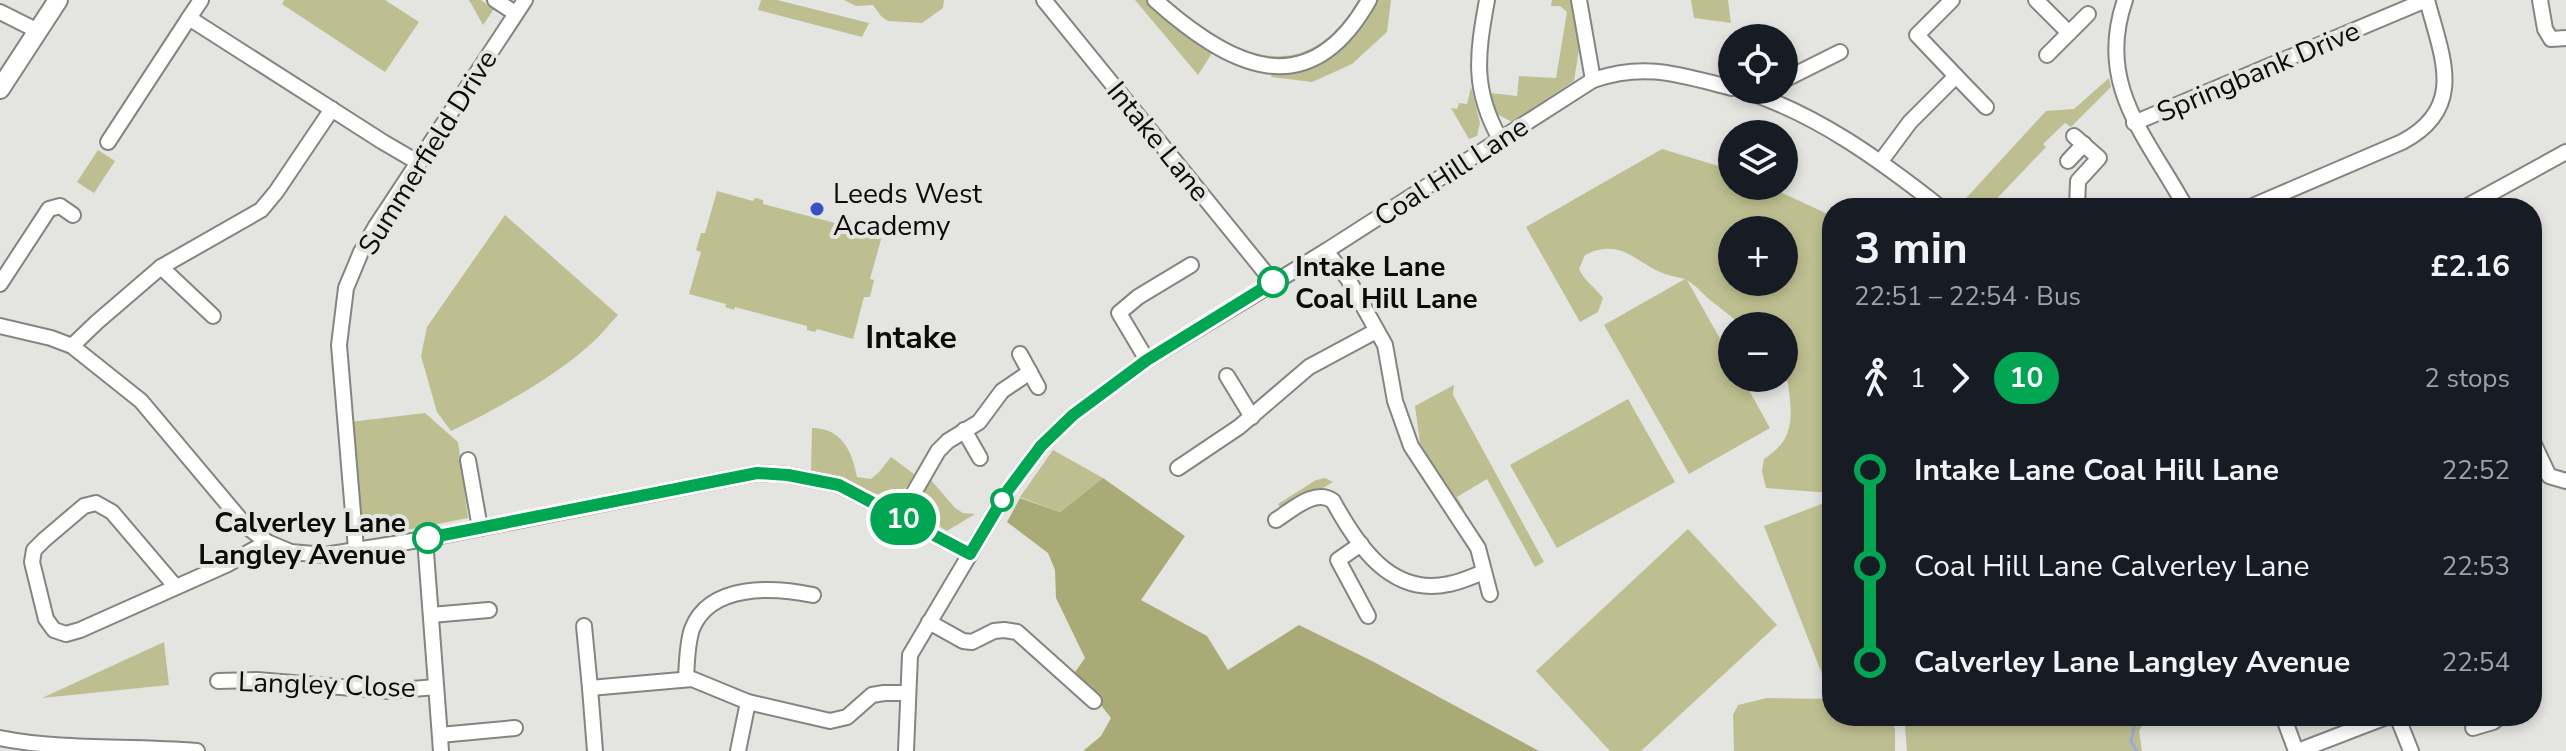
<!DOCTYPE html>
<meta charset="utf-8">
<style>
body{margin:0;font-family:"Nunito Sans",sans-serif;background:#242831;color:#f1f3f6;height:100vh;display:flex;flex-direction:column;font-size:30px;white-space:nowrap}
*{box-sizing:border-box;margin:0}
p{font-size:26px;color:#9ea1a6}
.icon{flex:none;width:44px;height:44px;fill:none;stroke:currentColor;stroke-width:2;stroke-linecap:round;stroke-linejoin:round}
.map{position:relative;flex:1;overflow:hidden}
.panel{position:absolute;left:1822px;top:198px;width:720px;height:528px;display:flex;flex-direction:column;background:#171b24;border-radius:32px;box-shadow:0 4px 12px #0003}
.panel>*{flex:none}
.badge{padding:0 16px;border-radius:26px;font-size:28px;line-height:52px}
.tools{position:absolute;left:1718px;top:24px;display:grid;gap:16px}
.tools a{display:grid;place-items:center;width:80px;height:80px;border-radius:50%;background:#171b24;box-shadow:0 4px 12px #0003;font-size:40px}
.map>.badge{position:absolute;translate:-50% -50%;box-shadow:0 0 0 4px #fff}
.legs{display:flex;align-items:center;gap:12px;height:88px;padding:0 32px;font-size:26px}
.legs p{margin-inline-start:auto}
.summary{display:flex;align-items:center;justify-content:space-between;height:136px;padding:0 32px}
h1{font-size:44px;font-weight:700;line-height:60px}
ul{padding:0 32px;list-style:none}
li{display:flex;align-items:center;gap:28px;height:96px;font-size:30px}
li i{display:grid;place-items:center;width:12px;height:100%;margin:0 10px;background:currentColor}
li i::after{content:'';width:20px;height:20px;margin:-10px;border:6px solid;border-radius:50%;background:#171b24}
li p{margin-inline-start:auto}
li:first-child i{background:linear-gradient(#0000 50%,currentColor 0)}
li:last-child i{background:linear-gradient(currentColor 50%,#0000 0)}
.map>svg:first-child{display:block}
.green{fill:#bebf90;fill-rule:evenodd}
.forest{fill:#aa7}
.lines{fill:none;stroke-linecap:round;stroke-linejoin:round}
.stream{stroke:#9cabda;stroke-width:3}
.minor-casing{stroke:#848580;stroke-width:18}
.major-casing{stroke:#848580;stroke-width:22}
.minor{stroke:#fff;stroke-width:14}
.major{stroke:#fff;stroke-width:18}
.line-1-casing{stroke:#fff;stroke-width:18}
.line-1{stroke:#00a651;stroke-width:12}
.poi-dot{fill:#3b50c3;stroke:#e4e4e0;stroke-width:3}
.stop-1-dot{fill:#fff;stroke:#00a651;stroke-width:4}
.labels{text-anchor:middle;stroke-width:8;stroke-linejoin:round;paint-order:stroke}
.street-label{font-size:28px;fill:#0b0b0a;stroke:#e4e4e0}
.poi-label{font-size:28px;fill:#0b0b0a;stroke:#e4e4e0;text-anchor:start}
.stop-label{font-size:28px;font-weight:bold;fill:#0b0b0a;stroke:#e4e4e0;text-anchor:start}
.quarter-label{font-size:32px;font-weight:bold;fill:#0b0b0a;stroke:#e4e4e0}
</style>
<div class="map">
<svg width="2566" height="751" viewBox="0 0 2566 751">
<rect width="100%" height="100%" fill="#e4e4e0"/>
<g class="green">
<polygon points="284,0 385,0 419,22 385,72 282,4"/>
<polygon points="469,0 481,0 494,9 483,25"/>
<polygon points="761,0 777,0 869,23 862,37 758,10"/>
<polygon points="844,0 944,0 943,8 922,23 888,21 881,16 873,5 856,6"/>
<polygon points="1135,0 1148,0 1178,26 1214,50 1198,75"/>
<path d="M 1162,0 L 1167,0 C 1211,34 1268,80 1322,42 C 1337,31 1349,17 1358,0 L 1363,0 L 1344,27 L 1317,50 L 1299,58 L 1257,59 L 1211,36 Z"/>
<path d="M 1376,0 L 1391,0 L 1387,32 L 1352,64 L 1312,82 L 1271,77 L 1272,74 C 1318,77 1357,38 1376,0 Z"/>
<polygon points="1552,0 1572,0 1579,49 1574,81 1512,122 1495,113 1490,93 1517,96 1519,76 1556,78 1567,12 1560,6 1551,6"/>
<polygon points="1691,0 1728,0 1731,23 1694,18"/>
<polygon points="2109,78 2111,87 2071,127 2065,123 2043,144 2046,147 1988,208 1958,207 2046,111 2074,109"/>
<polygon points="1471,87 1480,123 1477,136 1469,139 1451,108 1457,109 1459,103 1467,104"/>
<path d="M 1662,149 L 1732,170 L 1732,186 L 1767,186 L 1832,216 L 1832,493 L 1766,488 L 1762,471 L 1764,459 C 1796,439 1792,416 1788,383 L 1784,378 L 1784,326 L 1741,326 C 1733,317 1724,311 1714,303 C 1704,296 1697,286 1687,280 L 1732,360 L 1732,378 L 1742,378 L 1770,428 L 1689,474 L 1604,325 L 1685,279 C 1678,277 1671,276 1665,274 C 1635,263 1622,237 1585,255 L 1579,269 C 1585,282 1595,287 1603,298 L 1598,312 L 1580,322 L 1526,227 ZM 1732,230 L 1784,230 L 1784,282 L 1732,282 Z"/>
<polygon points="98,150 115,161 94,193 77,182"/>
<polygon points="717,191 753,201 755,198 763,200 763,204 835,223 837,220 845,223 845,226 882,236 870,279 874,280 870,297 864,297 853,339 817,329 815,332 807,330 807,326 735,307 734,310 725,307 726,304 689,294 701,252 696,250 701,233 705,233"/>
<path d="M 505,215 L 618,315 C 609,324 602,334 593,342 C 557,376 495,410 451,431 L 437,412 L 421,356 L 427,327 Z"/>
<polygon points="1454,385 1453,395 1544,562 1535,567 1487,479 1457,497 1464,509 1461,511 1420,443 1415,406"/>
<polygon points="1628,399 1675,482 1557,548 1510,465"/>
<polygon points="425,413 458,442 468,518 376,536 356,515 350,422"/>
<path d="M 812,428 C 841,428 852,450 857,477 L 871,479 L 880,471 L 891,457 L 914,474 C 907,489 900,497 883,496 L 811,471 Z"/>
<polygon points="1053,450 1103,478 1060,512 1020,497"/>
<polygon points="1325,478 1333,482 1283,512 1278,504 1316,480"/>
<polygon points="930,479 955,508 963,513 975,514 947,531 923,516 917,501 925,482"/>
<polygon points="1832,500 1832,671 1822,674 1764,526"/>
<polygon points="1688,529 1777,625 1641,751 1610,751 1536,671"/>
<polygon points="164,642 169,685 42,698"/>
<polygon points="1767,698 1832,699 1832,716 1886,716 1895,728 1895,751 1734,751 1733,715 1738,705"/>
<polygon points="1904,716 2148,716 2139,731 2142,751 1907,751"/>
</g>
<polygon class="forest" points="1103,478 1185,536 1141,600 1207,636 1228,670 1299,625 1374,662 1539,751 1083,751 1101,736 1111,718 1075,672 1085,658 1056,598 1055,570 1048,553 1007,522 1020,498 1060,512"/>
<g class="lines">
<polyline class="stream" points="2137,751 2131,741 2136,720 2140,716"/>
<g class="minor-casing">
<g id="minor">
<polyline points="201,0 189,18 383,142 419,163"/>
<polyline points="495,0 515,13"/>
<polyline points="1044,0 1273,282"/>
<path d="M 1155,0 C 1229,66 1308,108 1369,0"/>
<path d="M 1487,0 C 1477,55 1472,89 1500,139"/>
<polyline points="1579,0 1593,80"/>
<polyline points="2036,0 2069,33 2088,14"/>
<path d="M 2125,0 C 2095,86 2148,138 2186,208"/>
<polyline points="2540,0 2545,29 2551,39 2566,38"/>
<polyline points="0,12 38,31"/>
<polyline points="2047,55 2069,33"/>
<polyline points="1956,76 1986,107"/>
<polyline points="1784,80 1840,52"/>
<path d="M 1742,90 C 1817,114 1880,160 1941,208"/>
<polyline points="2134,123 2426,0"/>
<polyline points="2074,136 2099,158 2078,181 2077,208"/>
<polyline points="108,142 189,18"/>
<polyline points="1881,161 1910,122 1956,76 1917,35 1952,0"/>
<polyline points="2068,161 2084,144"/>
<path d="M 2248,208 L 2402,142 C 2467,108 2442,57 2427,0"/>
<polyline points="2464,208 2566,152"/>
<polyline points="1326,251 1348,279 1385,345 1395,401 1411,446 1478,548 1490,594"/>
<polyline points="161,267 213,316"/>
<polyline points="0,284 49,209 60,206 73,215"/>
<polyline points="0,326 51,338 72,346 141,401 246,526 267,542 291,552 325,555 425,539 757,473 788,475 839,485 970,554"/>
<polyline points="72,346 97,322 161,267 261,210 276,192 332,109"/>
<polyline points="1020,354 1038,387"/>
<polyline points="1147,360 1119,313 1138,297 1191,265"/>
<polyline points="1227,376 1252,417"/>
<polyline points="964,430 980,458"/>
<polyline points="2532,440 2549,476 2566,481"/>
<polyline points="468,460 480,528"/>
<polyline points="1178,468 1239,427 1309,367 1376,331"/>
<polyline points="900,517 938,451 948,441 979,422 1002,391 1030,372"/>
<path d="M 1276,520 C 1292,510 1315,488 1333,501 C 1357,545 1391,597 1449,584 C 1461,582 1473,576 1484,572"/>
<polyline points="425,539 441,751"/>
<polyline points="1361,544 1338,560 1368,616"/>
<polyline points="356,549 339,345 346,288 361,252 376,226 525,0"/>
<polyline points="175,586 112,512 96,503 84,506 44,540 34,550 32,562 46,619 54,630 66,634 80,630 228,564 267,542"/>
<polyline points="431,615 489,610"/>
<polyline points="929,622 963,641 972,642 994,631 1004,630 1017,632 1094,701"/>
<polyline points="584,626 590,688"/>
<path d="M 686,678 C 687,662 687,644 692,629 C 710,583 774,587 813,595"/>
<polyline points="218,681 257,680 388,691 436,687"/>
<polyline points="2283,716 2296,751"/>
<polyline points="2397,716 2411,751"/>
<polyline points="2473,728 2493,722 2501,716"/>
<polyline points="440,735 515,728"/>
<path d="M 0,738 C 65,751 131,745 197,751"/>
<polyline points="595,751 590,688 692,679 748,702 830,721 847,717 872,695 884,693 907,693"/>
<polyline points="738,751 748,702"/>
<path d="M 906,751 L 910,655 L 1008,490 L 1041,446 L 1073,415 L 1147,360 L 1326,251 L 1593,80 C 1646,62 1680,75 1732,88"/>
<polyline points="2298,751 2389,716"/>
</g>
</g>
<g class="major-casing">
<polyline id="major" points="0,89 58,0"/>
</g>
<use href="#minor" class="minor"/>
<use href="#major" class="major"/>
</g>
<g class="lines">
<g class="line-1-casing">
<polyline id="line-1" points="428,538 757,473 788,475 839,485 970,554 1008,490 1041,446 1073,415 1147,360 1273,282"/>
</g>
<use href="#line-1" class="line-1"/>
</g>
<circle class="poi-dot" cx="817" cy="209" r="8"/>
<g class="stop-1-dot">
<circle cx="1273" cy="282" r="14"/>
<circle cx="1002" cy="500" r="10"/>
<circle cx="428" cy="538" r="14"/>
</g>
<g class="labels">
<g class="street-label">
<text transform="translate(2258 71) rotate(-23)" y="10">Springbank Drive</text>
<text transform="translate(1159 141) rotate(51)" y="10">Intake Lane</text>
<text transform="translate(427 152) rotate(-58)" y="10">Summerfield Drive</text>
<text transform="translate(1451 171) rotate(-33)" y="10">Coal Hill Lane</text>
<text transform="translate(327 684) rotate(2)" y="10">Langley Close</text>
</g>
<g class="poi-label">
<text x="833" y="203">Leeds West<tspan x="833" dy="32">Academy</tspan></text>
</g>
<g class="stop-label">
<text x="1295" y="276">Intake Lane<tspan x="1295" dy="32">Coal Hill Lane</tspan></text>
<text x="406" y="532" text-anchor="end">Calverley Lane<tspan x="406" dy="32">Langley Avenue</tspan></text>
</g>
<g class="quarter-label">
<text x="911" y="348">Intake</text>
</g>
</g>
</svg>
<div class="tools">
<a><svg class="icon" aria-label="locate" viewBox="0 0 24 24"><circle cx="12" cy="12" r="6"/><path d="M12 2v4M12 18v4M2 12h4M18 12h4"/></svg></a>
<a><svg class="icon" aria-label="layers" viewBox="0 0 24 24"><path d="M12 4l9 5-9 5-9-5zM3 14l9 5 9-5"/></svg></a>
<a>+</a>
<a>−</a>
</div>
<b class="badge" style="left:903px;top:519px;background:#00a651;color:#fff">10</b>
<section class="panel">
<div class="summary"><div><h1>3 min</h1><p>22:51 – 22:54 · Bus</p></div><b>£2.16</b></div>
<div class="legs"><svg class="icon" aria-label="walk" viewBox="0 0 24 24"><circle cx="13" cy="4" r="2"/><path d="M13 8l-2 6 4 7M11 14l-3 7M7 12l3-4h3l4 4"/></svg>1<svg class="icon" aria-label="forward" viewBox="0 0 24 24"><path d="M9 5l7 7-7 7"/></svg><b class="badge" style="background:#00a651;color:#fff">10</b><p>2 stops</p></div>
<ul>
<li><i style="color:#00a651"></i><b>Intake Lane Coal Hill Lane</b><p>22:52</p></li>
<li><i style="color:#00a651"></i><span>Coal Hill Lane Calverley Lane</span><p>22:53</p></li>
<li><i style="color:#00a651"></i><b>Calverley Lane Langley Avenue</b><p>22:54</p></li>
</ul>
</section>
</div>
